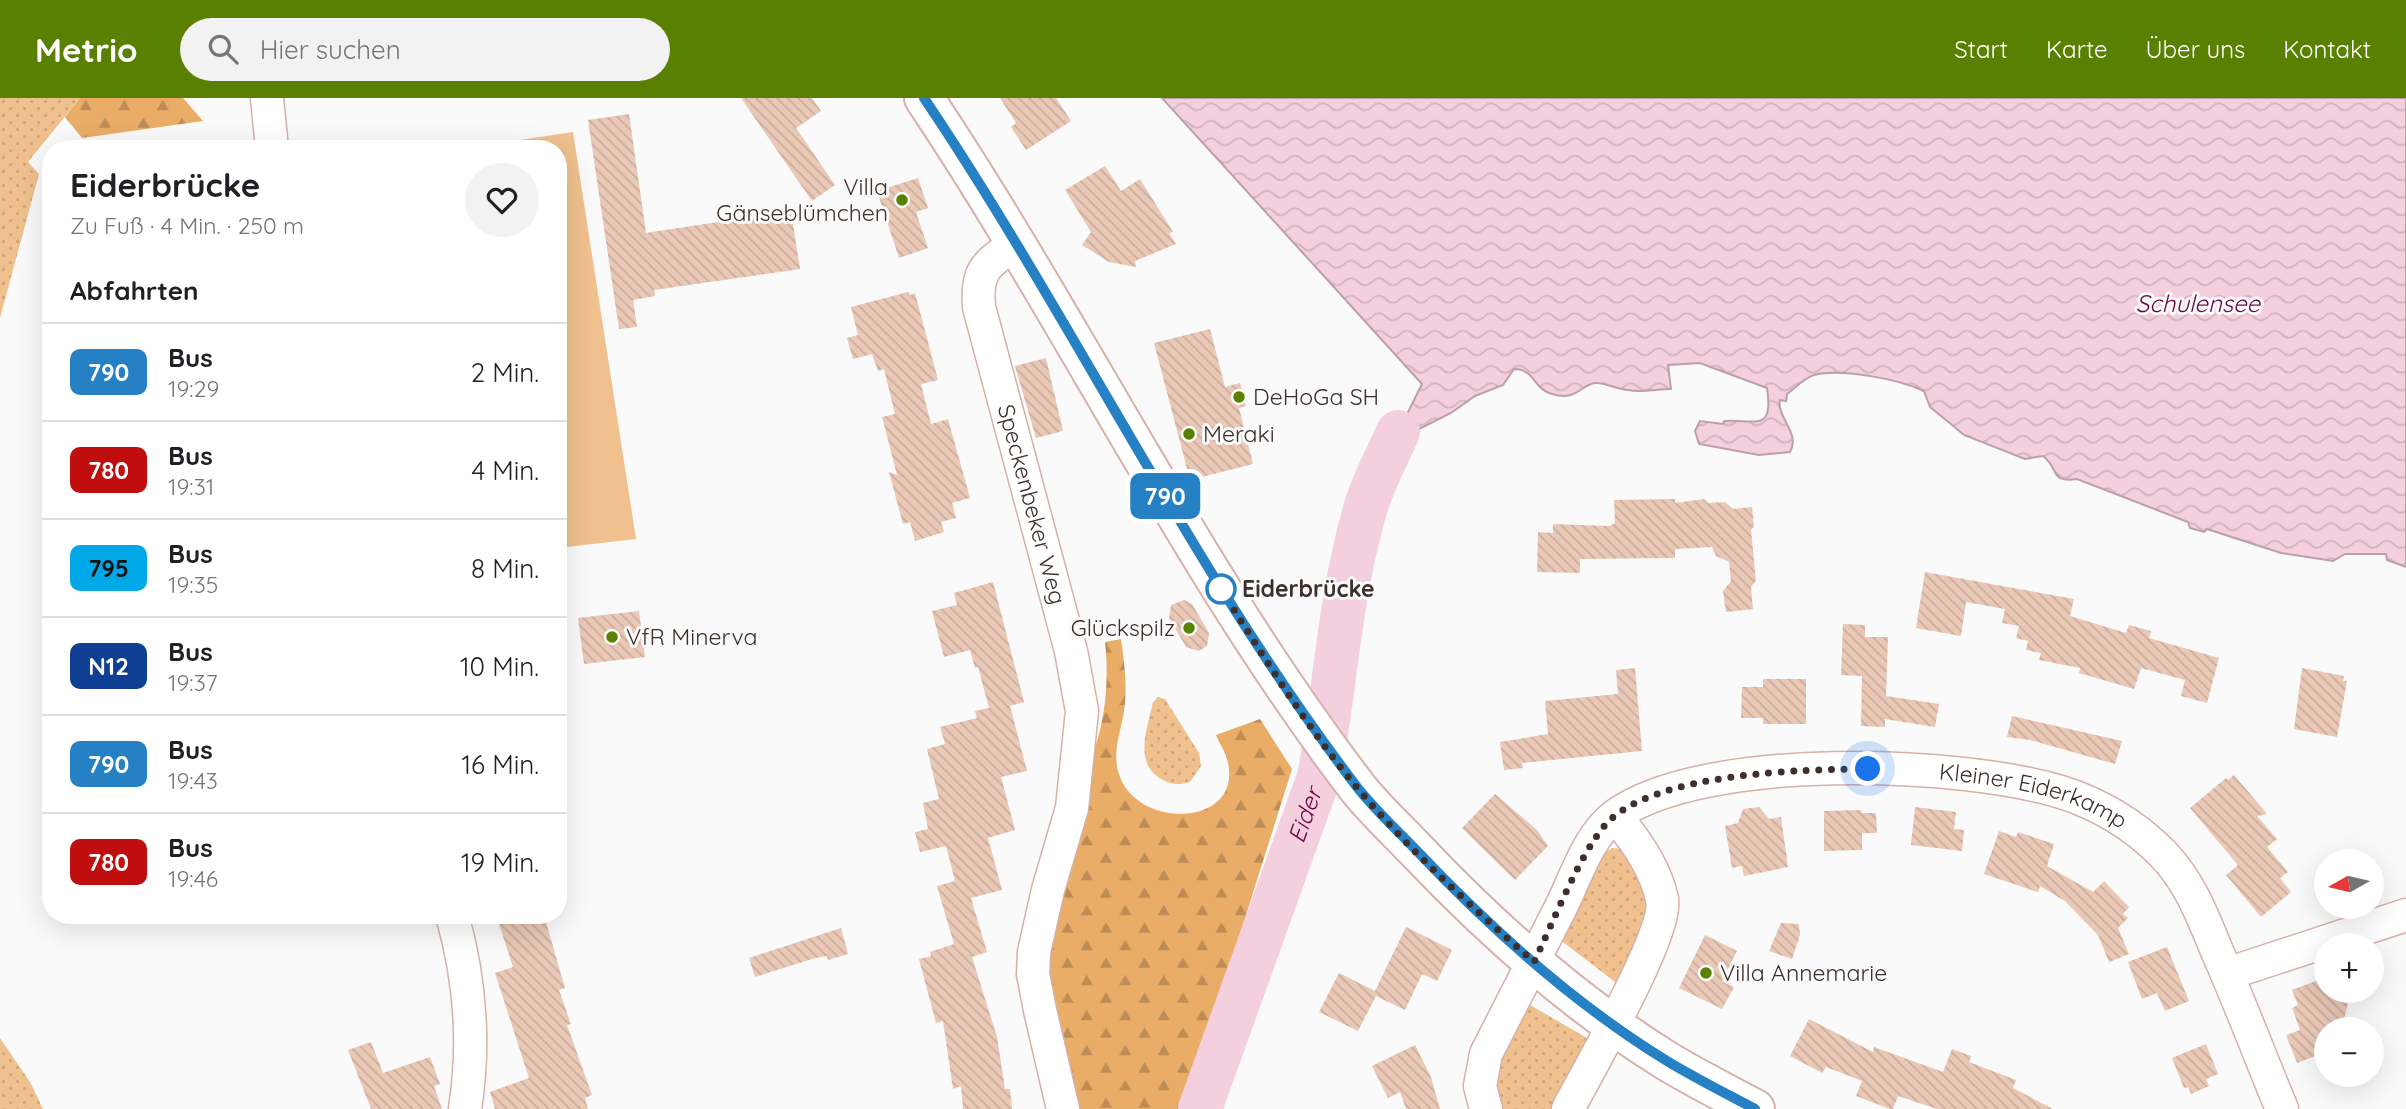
<!DOCTYPE html>
<html lang="de">
<meta charset="utf-8">
<style>
body{margin:0;font-family:Quicksand,sans-serif;background:#f2f2f2;color:#202124;height:100vh;display:flex;flex-direction:column;font-size:26px;white-space:nowrap}
*{box-sizing:border-box;margin:0}
p{font-size:23px;color:#757577}
.icon{flex:none;width:38px;height:38px;fill:none;stroke:currentColor;stroke-width:2;stroke-linecap:round;stroke-linejoin:round}
.map{position:relative;flex:1;overflow:hidden}
.drawer{position:absolute;left:42px;top:42px;width:525px;height:784px;display:flex;flex-direction:column;background:#fff;border-radius:28px;box-shadow:0 7px 28px #0002}
.drawer>*{flex:none}
.badge{padding:0 14px;border-radius:10px;font-size:24px;line-height:46px}
.needle{width:46px;rotate:262deg}
.buttons{position:absolute;left:2314px;top:751px;display:grid;gap:14px}
.buttons a{display:grid;place-items:center;width:70px;height:70px;border-radius:50%;background:#fff;box-shadow:0 7px 28px #0002;font-size:35px}
.you{position:absolute;width:35px;height:35px;margin:-18px;border:5px solid #fff;border-radius:50%;background:#1a73e8;box-shadow:0 0 0 10px #1a73e833}
.map>.badge{position:absolute;translate:-50% -50%;box-shadow:0 0 0 4px #fff}
h2{padding:0 28px;font-size:26px;line-height:63px}
.round{display:grid;place-items:center;flex:none;width:74px;height:74px;border-radius:37px;background:#f2f2f2}
.head{display:flex;align-items:center;justify-content:space-between;height:119px;padding:0 28px}
h1{font-size:33px;font-weight:800;line-height:52px}
ul{padding:0;list-style:none}
li{display:flex;align-items:center;gap:21px;height:98px;padding:0 28px;border-top:2px solid #e0e0e0}
li div{flex:1}
li b{display:block;font-size:26px}
li em{font-style:normal}
li .badge{min-width:77px;font-weight:700;text-align:center}
header{display:flex;align-items:center;gap:42px;box-sizing:border-box;height:98px;padding:0 35px;background:#598000;color:#fff}
header strong{font-size:33px}
nav{display:flex;gap:38px;margin-inline-start:auto;font-size:24px}
.search{width:490px;height:63px;background:#f2f2f2;display:flex;align-items:center;gap:18px;box-sizing:border-box;padding:0 24px;border-radius:38px;color:#757577;font-size:26px}
.map>svg:first-child{display:block}
.grass{fill:url(#grass-dots)}
.forest{fill:url(#forest-firs)}
.garden{fill:#f0c18e}
.water{fill:url(#water-waves);stroke:#bd9fa9;stroke-width:2}
.lines{fill:none;stroke-linecap:round;stroke-linejoin:round}
.river{stroke:#f4cfde;stroke-width:44}
.building{fill:url(#building-back-hatch)}
.minor-casing{stroke:#d6b0a9;stroke-width:35}
.major-casing{stroke:#d6b0a9;stroke-width:42}
.minor{stroke:#fff;stroke-width:32}
.major{stroke:#fff;stroke-width:38}
.line-casing{stroke:#fff;stroke-width:16}
.line{stroke:#2581c4;stroke-width:10}
.walk{stroke:#3e2f2c;stroke-width:7;stroke-dasharray:0 12.6}
.poi-dot{fill:#598000;stroke:#fafafa;stroke-width:2.5}
.stop-dot{fill:#fff;stroke:#2581c4;stroke-width:3.5}
.labels{text-anchor:middle;stroke-width:6;stroke-linejoin:round;paint-order:stroke}
.poi-label{font-size:23px;fill:#3e2f2c;stroke:#fafafa;text-anchor:start}
.street-label{font-size:23px;fill:#3e2f2c;stroke:#fafafa}
.stop-label{font-size:23px;font-weight:bold;fill:#3e2f2c;stroke:#fafafa;text-anchor:start}
.water-label{font-size:24px;font-style:italic;fill:#6d0543;stroke:#fafafa}
</style>
<header>
<strong>Metrio</strong>
<div class="search"><svg class="icon" aria-label="search" viewBox="0 0 24 24"><circle cx="10" cy="10" r="6"/><path d="M15 15l6 6"/></svg>Hier suchen</div>
<nav><a>Start</a><a>Karte</a><a>Über uns</a><a>Kontakt</a></nav>
</header>
<div class="map">
<svg width="2406" height="1011" viewBox="0 0 2406 1011">
<defs>
<pattern id="grass-dots" width="8" height="8" patternUnits="userSpaceOnUse" patternTransform="scale(1.75)"><rect width="8" height="8" fill="#f0c18e"/><path d="M2 2h.1M6 6h.1" fill="none" stroke="#cfa67b" stroke-width="1.8" stroke-linecap="round"/></pattern>
<pattern id="forest-firs" width="22" height="20" patternUnits="userSpaceOnUse" patternTransform="scale(1.75)"><rect width="22" height="20" fill="#e9ad67"/><path d="M5 1l3.5 6h-7zM16 11l3.5 6h-7z" fill="#be8d55"/></pattern>
<pattern id="water-waves" width="16" height="10" patternUnits="userSpaceOnUse" patternTransform="scale(1.75)"><rect width="16" height="10" fill="#f4cfde"/><path d="M0 5q4-4 8 0t8 0" fill="none" stroke="#d2b2bf"/></pattern>
<pattern id="building-back-hatch" width="6" height="6" patternUnits="userSpaceOnUse" patternTransform="scale(1.75)"><rect width="6" height="6" fill="#eac8b6"/><path d="M-1 5l2 2M0 0l6 6M5-1l2 2" fill="none" stroke="#caac9d"/></pattern>
</defs>
<rect width="100%" height="100%" fill="#fafafa"/>
<g class="grass">
<polygon points="0,0 80,0 28,64 39,76 0,220"/>
<path d="M 1158,599 L 1165,601 L 1199,655 L 1201,668 L 1190,684 C 1180,687 1172,687 1163,682 C 1132,666 1148,629 1153,604 Z"/>
<polygon points="1612,750 1626,751 1653,804 1619,887 1559,841 1600,758"/>
<polygon points="1525,904 1592,943 1556,1011 1495,1011 1490,982"/>
<polygon points="0,940 30,984 43,1011 0,1011"/>
</g>
<g class="forest">
<polygon points="80,0 183,0 203,23 82,40 65,19"/>
<path d="M 1121,541 C 1124,562 1127,584 1125,605 C 1123,631 1110,653 1120,679 C 1140,733 1246,728 1227,661 C 1225,653 1219,645 1216,637 L 1260,621 L 1292,671 L 1185,1011 L 1075,1011 L 1046,866 L 1094,653 C 1106,617 1109,582 1105,544 Z"/>
</g>
<polygon class="garden" points="573,34 636,441 558,450 558,51 460,51"/>
<path class="water" d="M 1162,0 L 2406,0 L 2406,469 L 2387,462 L 2386,456 L 2345,456 L 2333,463 L 2281,455 L 2207,431 L 2204,434 L 2190,430 L 2188,424 L 2077,381 C 2049,385 2060,371 2043,358 L 2025,361 L 1964,337 L 1930,309 L 1924,293 C 1898,281 1840,270 1814,277 C 1804,280 1795,290 1787,296 L 1786,303 L 1780,302 C 1776,319 1801,335 1790,354 L 1759,357 L 1699,346 L 1695,333 L 1700,323 L 1723,326 L 1724,323 C 1755,321 1774,335 1767,290 L 1700,265 L 1668,267 L 1671,291 C 1657,291 1641,295 1628,292 C 1617,291 1606,285 1596,285 C 1582,285 1577,304 1552,296 C 1533,291 1535,271 1514,271 L 1503,287 L 1475,298 L 1451,315 L 1405,338 L 1398,334 L 1422,286 Z"/>
<g class="lines">
<path class="river" id="s1" d="M 1200,1011 L 1319,679 C 1335,592 1339,505 1363,419 C 1370,390 1386,361 1398,334"/>
</g>
<g class="building">
<polygon points="741,0 812,0 821,13 796,30 835,87 812,103"/>
<polygon points="1000,0 1056,0 1071,23 1026,52 1011,29 1016,25"/>
<polygon points="629,16 646,135 791,113 800,171 654,192 655,198 633,202 637,229 619,231 588,22"/>
<polygon points="1105,68 1121,93 1140,81 1173,134 1169,135 1176,146 1135,163 1136,169 1109,164 1082,147 1091,134 1065,92"/>
<polygon points="918,80 928,110 916,114 928,150 899,160 877,93"/>
<polygon points="908,194 910,197 915,195 938,282 921,286 931,326 948,321 970,400 952,405 956,420 941,424 944,434 915,443 910,424 903,426 889,374 897,377 882,319 895,316 884,271 878,273 872,256 853,261 847,240 858,237 851,209"/>
<polygon points="1210,231 1225,289 1240,285 1246,308 1239,310 1253,366 1190,382 1154,245"/>
<polygon points="1046,260 1063,333 1036,340 1015,268"/>
<polygon points="1675,401 1675,405 1704,401 1708,405 1725,404 1733,411 1752,409 1754,428 1751,432 1756,483 1751,489 1753,511 1726,514 1723,493 1731,483 1729,464 1716,458 1712,449 1675,451 1675,460 1580,461 1580,475 1537,474 1538,434 1553,435 1553,426 1610,428 1615,425 1614,402"/>
<polygon points="1925,474 2074,501 2070,518 2126,535 2129,527 2151,533 2149,540 2219,560 2207,605 2181,598 2185,582 2141,570 2134,591 2079,575 2080,570 2039,562 2041,555 2026,552 2028,543 2016,540 2019,528 2002,525 2005,511 1966,504 1961,538 1916,530"/>
<polygon points="993,484 1024,604 1010,608 1027,673 1001,679 1015,732 988,740 1002,792 971,800 987,854 972,859 997,939 1005,991 1010,991 1012,1011 963,1011 961,988 953,991 943,923 936,925 919,861 931,858 930,854 954,846 937,788 955,783 946,748 920,754 915,734 928,731 923,705 939,701 927,651 945,646 940,629 977,620 975,613 989,610 978,569 975,570 970,552 944,559 932,513 957,507 954,495"/>
<polygon points="1184,502 1192,506 1209,535 1207,548 1199,553 1186,549 1169,520 1171,507"/>
<polygon points="639,513 645,559 584,566 578,520"/>
<polygon points="1843,526 1865,527 1865,539 1888,539 1886,598 1939,606 1935,629 1885,621 1885,629 1861,628 1862,578 1841,577"/>
<polygon points="1635,570 1642,653 1522,665 1523,670 1504,672 1500,644 1548,636 1545,603 1618,596 1616,572"/>
<polygon points="2302,570 2344,578 2343,583 2347,583 2337,639 2294,631"/>
<polygon points="1763,581 1806,581 1806,626 1763,626 1763,620 1741,620 1742,589 1763,589"/>
<polygon points="2012,618 2122,643 2115,666 2030,642 2007,639"/>
<polygon points="2234,677 2267,716 2257,718 2277,741 2267,749 2288,774 2280,780 2291,794 2261,819 2226,777 2238,767 2190,710 2226,680 2228,682"/>
<polygon points="1495,696 1537,732 1548,748 1515,782 1462,730"/>
<polygon points="1759,709 1769,721 1781,719 1788,769 1744,778 1742,768 1732,770 1725,728 1738,725 1743,711"/>
<polygon points="1915,709 1956,714 1954,731 1964,732 1962,753 1911,747"/>
<polygon points="1861,712 1862,715 1876,715 1877,735 1862,735 1862,752 1824,753 1824,713"/>
<polygon points="1999,733 2016,739 2018,734 2054,746 2047,768 2093,794 2104,783 2129,809 2123,816 2128,820 2118,830 2129,856 2109,864 2098,837 2065,803 2040,788 2038,794 1984,776"/>
<polygon points="514,817 544,817 565,890 559,892 571,926 567,927 592,997 585,1000 588,1011 495,1011 490,994 529,980 495,875 513,869 498,823"/>
<polygon points="1781,825 1799,826 1800,837 1792,861 1769,853"/>
<polygon points="1406,829 1452,852 1437,883 1422,876 1405,912 1376,898 1358,933 1319,914 1339,875 1375,893"/>
<polygon points="841,830 848,856 828,862 827,858 815,860 755,879 749,860"/>
<polygon points="1705,837 1737,853 1722,883 1734,889 1722,911 1679,890"/>
<polygon points="2167,849 2189,903 2165,913 2157,895 2142,901 2128,864"/>
<polygon points="2326,879 2326,892 2341,894 2349,902 2344,921 2348,931 2326,931 2326,954 2297,965 2286,937 2300,932 2292,910 2298,907 2292,892"/>
<polygon points="1809,921 1873,954 1874,949 1943,974 1952,951 1971,958 1969,964 2016,982 2013,990 2053,1011 1937,1011 1898,998 1893,1011 1890,1011 1856,998 1862,983 1826,969 1822,975 1790,958"/>
<polygon points="371,944 383,975 430,959 440,986 434,988 442,1011 371,1011 348,952"/>
<polygon points="2206,946 2218,976 2206,981 2209,988 2191,996 2188,989 2184,990 2172,960"/>
<polygon points="1415,947 1431,979 1440,1011 1406,1011 1400,994 1388,1000 1372,968"/>
</g>
<g class="lines">
<g class="minor-casing">
<g id="minor">
<polyline points="267,0 272,51"/>
<path id="s2" d="M 1016,145 C 986,167 976,171 979,209 L 1071,553 L 1082,613 L 1072,710 L 1048,792 L 1034,854 L 1033,876 L 1040,912 L 1063,1011"/>
<path d="M 452,817 C 470,880 475,946 465,1011"/>
<polyline points="2227,876 2406,817"/>
<path id="s3" d="M 1486,1011 L 1480,988 L 1486,956 C 1511,907 1536,858 1561,809 C 1575,781 1589,736 1616,717 C 1705,654 1959,663 2061,694 C 2099,706 2134,727 2162,755 C 2189,782 2203,819 2217,853 C 2240,905 2260,958 2282,1011"/>
<path d="M 1568,1011 C 1587,975 1669,833 1662,801 C 1655,769 1636,742 1615,718"/>
</g>
</g>
<g class="major-casing">
<path id="major" d="M 924,0 C 1075,226 1192,473 1357,689 C 1375,712 1397,732 1417,753 C 1491,831 1575,906 1667,963 C 1695,980 1725,995 1755,1011"/>
</g>
<use href="#minor" class="minor"/>
<use href="#major" class="major"/>
</g>
<g class="lines">
<g class="line-casing">
<path id="line" d="M 924,0 C 1076,226 1192,473 1357,689 C 1375,712 1397,732 1417,753 C 1491,831 1574,906 1667,963 C 1695,980 1725,995 1755,1011"/>
</g>
<use href="#line" class="line"/>
<path class="walk" d="M 1221,491 C 1264,559 1307,630 1359,692 C 1412,755 1473,810 1534,864 C 1553,825 1579,757 1606,726 C 1652,675 1803,671 1868,671"/>
</g>
<g class="poi-dot">
<circle cx="902" cy="102" r="7"/>
<circle cx="1239" cy="299" r="7"/>
<circle cx="1189" cy="336" r="7"/>
<circle cx="1189" cy="530" r="7"/>
<circle cx="612" cy="539" r="7"/>
<circle cx="1706" cy="875" r="7"/>
</g>
<circle class="stop-dot" cx="1221" cy="491" r="14"/>
<g class="labels">
<g class="poi-label">
<text x="888" y="97" text-anchor="end">Villa<tspan x="888" dy="26">Gänseblümchen</tspan></text>
<text x="1253" y="307">DeHoGa SH</text>
<text x="1203" y="344">Meraki</text>
<text x="1175" y="538" text-anchor="end">Glückspilz</text>
<text x="626" y="547">VfR Minerva</text>
<text x="1720" y="883">Villa Annemarie</text>
</g>
<g class="street-label">
<text dy="8" stroke="none"><textPath href="#s2" startOffset="284">Speckenbeker Weg</textPath></text>
<text dy="8" stroke="none"><textPath href="#s3" startOffset="758">Kleiner Eiderkamp</textPath></text>
</g>
<g class="stop-label">
<text x="1242" y="499">Eiderbrücke</text>
</g>
<g class="water-label">
<text x="2198" y="214">Schulensee</text>
<text dy="8" stroke="none"><textPath href="#s1" startOffset="312">Eider</textPath></text>
</g>
</g>
</svg>
<div class="buttons">
<a><svg class="needle" viewBox="-14 -14 28 28"><path d="M0-13l5 13h-10z" fill="#e53935"/><path d="M0 13l5-13h-10z" fill="#757577"/></svg></a>
<a>+</a>
<a>−</a>
</div>
<div class="you" style="left:1868px;top:671px"></div>
<b class="badge" style="left:1165px;top:398px;background:#2581c4;color:#fff">790</b>
<section class="drawer">
<div class="head"><div><h1>Eiderbrücke</h1><p>Zu Fuß · 4 Min. · 250 m</p></div><a class="round"><svg class="icon" aria-label="heart" viewBox="0 0 24 24"><path d="M12 20l-8-8c-3-5 5-10 8-4 3-6 11-1 8 4z"/></svg></a></div>
<h2>Abfahrten</h2>
<ul>
<li><span class="badge" style="background:#2581c4;color:#fff">790</span><div><b>Bus</b><p>19:29</p></div><em>2 Min.</em></li>
<li><span class="badge" style="background:#c00d0e;color:#fff">780</span><div><b>Bus</b><p>19:31</p></div><em>4 Min.</em></li>
<li><span class="badge" style="background:#00a8e7;color:#111">795</span><div><b>Bus</b><p>19:35</p></div><em>8 Min.</em></li>
<li><span class="badge" style="background:#0f3f93;color:#fff">N12</span><div><b>Bus</b><p>19:37</p></div><em>10 Min.</em></li>
<li><span class="badge" style="background:#2581c4;color:#fff">790</span><div><b>Bus</b><p>19:43</p></div><em>16 Min.</em></li>
<li><span class="badge" style="background:#c00d0e;color:#fff">780</span><div><b>Bus</b><p>19:46</p></div><em>19 Min.</em></li>
</ul>
</section>
</div>
